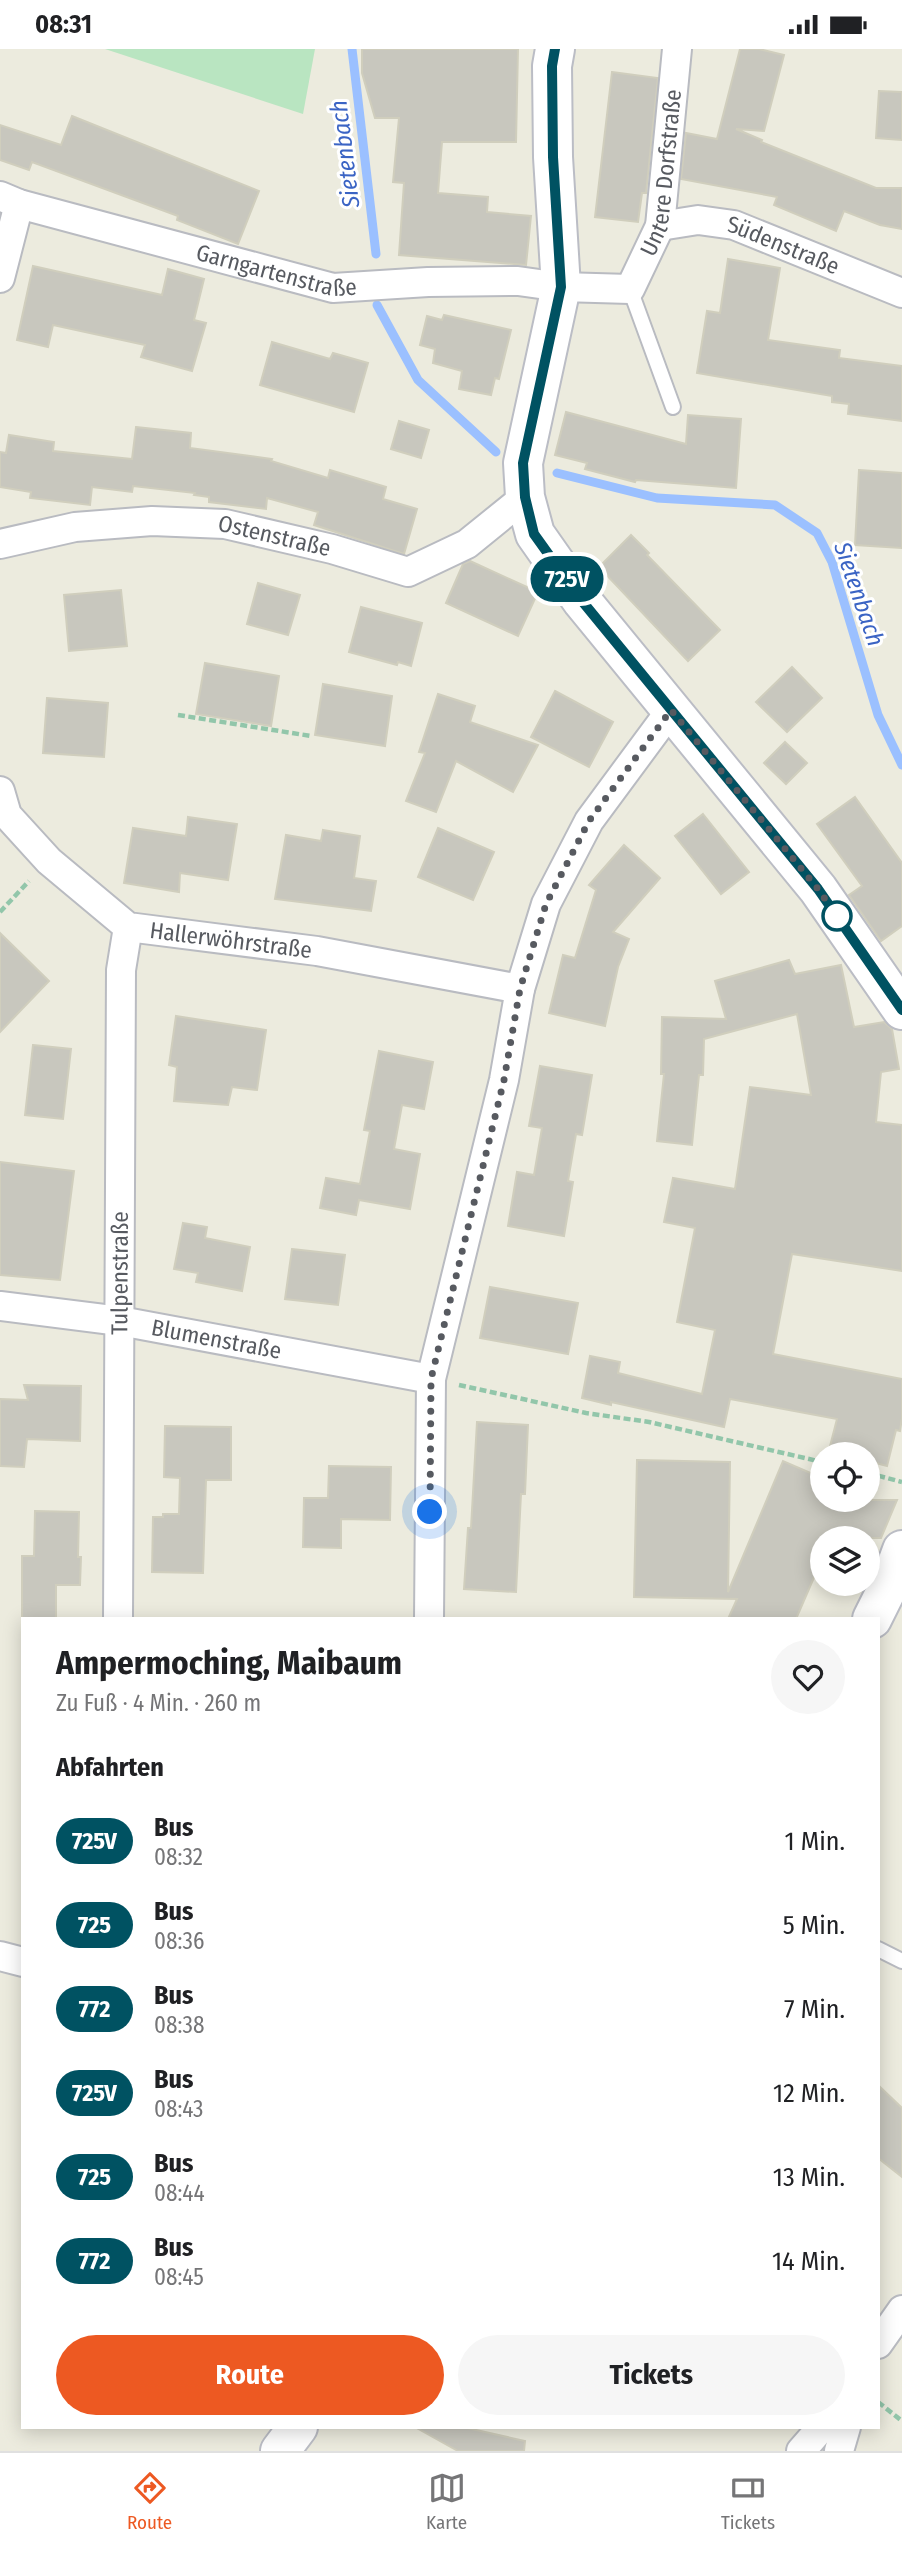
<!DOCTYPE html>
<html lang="de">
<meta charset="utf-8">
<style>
body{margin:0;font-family:"Fira Sans Condensed",sans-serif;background:#f6f6f6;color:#202124;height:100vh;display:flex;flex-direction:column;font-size:26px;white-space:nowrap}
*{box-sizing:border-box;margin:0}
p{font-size:23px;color:#757577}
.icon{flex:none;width:38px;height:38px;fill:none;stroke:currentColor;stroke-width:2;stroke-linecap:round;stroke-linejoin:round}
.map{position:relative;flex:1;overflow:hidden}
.side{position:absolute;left:21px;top:1568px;width:859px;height:812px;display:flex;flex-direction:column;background:#fff;border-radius:0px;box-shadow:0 4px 18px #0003}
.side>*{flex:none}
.badge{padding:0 14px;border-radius:23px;font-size:24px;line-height:46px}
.controls{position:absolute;left:810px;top:1393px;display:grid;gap:14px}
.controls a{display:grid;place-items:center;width:70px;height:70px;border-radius:50%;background:#fff;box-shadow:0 4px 18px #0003;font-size:35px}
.you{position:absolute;width:35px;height:35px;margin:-18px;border:5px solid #fff;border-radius:50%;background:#1a73e8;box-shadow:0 0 0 10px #1a73e833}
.map>.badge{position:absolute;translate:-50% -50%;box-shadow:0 0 0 4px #fff}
h2{padding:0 35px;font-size:26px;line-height:63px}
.round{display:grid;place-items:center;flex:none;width:74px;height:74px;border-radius:37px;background:#f6f6f6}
.overview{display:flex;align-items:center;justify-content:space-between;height:119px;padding:0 35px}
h1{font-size:33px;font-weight:700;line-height:52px}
.cta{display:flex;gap:14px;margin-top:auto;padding:14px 35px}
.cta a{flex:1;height:80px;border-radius:42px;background:#ed5922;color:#fff;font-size:28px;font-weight:700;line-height:80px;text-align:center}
.cta a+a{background:#f6f6f6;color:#202124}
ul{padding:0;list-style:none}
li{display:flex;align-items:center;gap:21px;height:84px;padding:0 35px}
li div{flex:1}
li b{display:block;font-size:26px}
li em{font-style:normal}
li .badge{min-width:77px;font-weight:700;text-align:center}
.status{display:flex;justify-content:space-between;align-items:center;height:49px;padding:0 35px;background:#fff;direction:ltr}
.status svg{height:19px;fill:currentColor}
.menu{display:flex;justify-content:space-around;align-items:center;height:98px;border-top:2px solid #e0e0e0;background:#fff;font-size:19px;color:#757577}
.menu a{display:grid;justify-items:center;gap:4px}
.menu .active{color:#ed5922}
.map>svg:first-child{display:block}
.green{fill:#b9e5c1}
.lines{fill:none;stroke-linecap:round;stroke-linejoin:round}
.stream{stroke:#9bc0ff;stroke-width:9}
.building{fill:#c8c7be;stroke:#d0cebd;stroke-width:2}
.lane-casing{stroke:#b9bbc1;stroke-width:18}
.street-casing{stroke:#b9bbc1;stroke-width:32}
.secondary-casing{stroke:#bbbdc5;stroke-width:42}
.path{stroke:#92c6aa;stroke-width:4.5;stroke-dasharray:7 3.5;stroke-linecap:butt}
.lane{stroke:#fff;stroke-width:14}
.street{stroke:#fff;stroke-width:28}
.secondary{stroke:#fff;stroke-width:38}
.line-casing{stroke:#fff;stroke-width:16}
.line{stroke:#005262;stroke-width:10}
.walk{stroke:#575a60;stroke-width:7;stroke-dasharray:0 12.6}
.stop-dot{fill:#fff;stroke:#005262;stroke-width:3.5}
.labels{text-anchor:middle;stroke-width:6;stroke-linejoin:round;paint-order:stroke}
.street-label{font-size:23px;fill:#575a60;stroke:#fff}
.water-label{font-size:24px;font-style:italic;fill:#3b64c4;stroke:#fff}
</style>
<div class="status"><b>08:31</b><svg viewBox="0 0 49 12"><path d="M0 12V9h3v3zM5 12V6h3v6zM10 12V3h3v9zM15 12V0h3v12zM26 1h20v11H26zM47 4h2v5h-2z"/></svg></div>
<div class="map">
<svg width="902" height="2402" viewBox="0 0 902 2402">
<rect width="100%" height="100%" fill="#ecebde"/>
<polygon class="green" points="105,0 315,0 303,65"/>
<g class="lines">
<g class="stream">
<polyline points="352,0 376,205"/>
<polyline points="377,256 418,331 496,403"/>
<polyline points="557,424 657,449 775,456 817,484 832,513 878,666 902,716"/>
</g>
</g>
<g class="building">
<polygon points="362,0 518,0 516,93 442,93 438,144 488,148 487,163 531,167 526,216 399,206 404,134 393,133 399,69 375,69 362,24"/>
<polygon points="740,0 759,0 784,6 764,82 736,80 762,91 761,93 876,139 902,139 902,180 880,176 844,162 836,182 774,156 777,148 681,130 686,84 717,90"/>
<polygon points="612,23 658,29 646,144 642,144 638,173 595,168"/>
<polygon points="879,42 902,43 902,91 876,89"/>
<polygon points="72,67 259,142 238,195 177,171 178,167 32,113 29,121 0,111 0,76 61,96"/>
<polygon points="728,210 780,219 768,291 840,301 839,309 902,317 902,372 848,365 849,355 832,353 832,347 697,324 707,262 720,264"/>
<polygon points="33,217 162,246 168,220 204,230 194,271 206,274 192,322 141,308 145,296 53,276 48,298 17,291"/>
<polygon points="444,266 511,281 499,330 495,329 491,346 459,340 462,322 433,314 435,300 420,296 427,267 442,271"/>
<polygon points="272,293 330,310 333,304 368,314 354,363 260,336"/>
<polygon points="566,363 686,395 688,366 741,370 736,439 636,431 635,433 585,420 587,414 555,406"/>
<polygon points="399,372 429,381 421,409 391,400"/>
<polygon points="136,378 191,384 190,399 272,410 271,412 328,429 330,421 386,438 383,450 417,460 404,505 314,476 318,463 267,449 266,460 209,453 209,448 194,446 195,444 133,437 132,443 92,438 90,456 30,449 31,443 0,438 0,403 6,404 9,386 54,393 53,402 132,410"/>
<polygon points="859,421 902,424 902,499 855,496"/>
<polygon points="631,486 649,504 647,506 720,581 688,612 599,518"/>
<polygon points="470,512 538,543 518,587 446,554 463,515"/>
<polygon points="258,534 300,546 288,586 247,575"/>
<polygon points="121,541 127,597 69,602 64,546"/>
<polygon points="361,558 422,574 411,617 398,613 397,616 349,603"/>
<polygon points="205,614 279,627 271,677 196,665"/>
<polygon points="792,618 822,649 787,683 756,653"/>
<polygon points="323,635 392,647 385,697 315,686"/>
<polygon points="555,642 613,673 589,718 531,688"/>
<polygon points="438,645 475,657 470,673 538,696 513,743 456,712 436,763 406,752 425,704 419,703"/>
<polygon points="47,649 108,654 104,708 43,704"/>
<polygon points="785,693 807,714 786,735 764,714"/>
<polygon points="855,748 902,814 902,877 881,892 849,846 862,837 817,775"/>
<polygon points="703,765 749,823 721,845 675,787"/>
<polygon points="188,768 237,775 228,831 180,824 179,843 124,834 133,779 186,787"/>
<polygon points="438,779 494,803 473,851 418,828"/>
<polygon points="323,781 360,787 354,829 376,832 371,862 275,850 286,786 321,792"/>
<polygon points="624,796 660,829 613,883 629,890 618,918 605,977 549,964 563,906 575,909 596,841 589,836"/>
<polygon points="0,884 49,932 0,983"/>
<polygon points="789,911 795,925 841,916 854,978 884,973 892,980 899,1020 881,1023 876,1073 902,1076 902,1222 792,1205 773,1305 902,1330 902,1369 900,1382 896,1381 887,1417 868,1412 868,1405 828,1405 837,1370 730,1350 724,1378 611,1353 611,1356 582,1349 590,1307 620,1313 618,1324 702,1345 715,1281 677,1273 695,1179 664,1173 673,1129 735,1140 750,1038 811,1046 797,965 704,990 703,1026 699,1026 692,1096 657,1092 664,1025 661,1025 662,968 726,970 715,932"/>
<polygon points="176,967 266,981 257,1041 232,1038 228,1056 174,1052 177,1018 169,1016"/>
<polygon points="33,996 71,1000 63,1070 25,1066"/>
<polygon points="379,1002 433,1013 424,1060 402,1056 394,1100 420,1105 410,1160 359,1151 356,1166 320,1159 326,1129 360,1135 370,1082 364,1081"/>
<polygon points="540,1017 592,1026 582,1086 576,1085 568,1132 573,1133 564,1187 508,1177 517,1123 534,1126 542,1079 529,1077"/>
<polygon points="0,1113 74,1122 60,1231 0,1226"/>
<polygon points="183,1174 207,1178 205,1189 250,1198 242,1242 196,1233 198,1224 174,1220"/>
<polygon points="292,1200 345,1206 338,1256 285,1250"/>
<polygon points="490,1238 578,1254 568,1305 480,1289"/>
<polygon points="24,1336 81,1337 80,1392 27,1390 24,1418 0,1417 0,1350 28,1351"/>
<polygon points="477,1373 528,1376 525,1445 521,1445 516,1543 464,1540 468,1479 471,1479"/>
<polygon points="165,1377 231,1378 231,1431 206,1431 203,1524 152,1523 153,1468 163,1468 163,1465 179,1465 180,1429 164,1428"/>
<polygon points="637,1411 730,1413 728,1543 783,1412 822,1429 822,1451 897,1451 881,1489 822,1489 822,1510 796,1570 728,1570 737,1550 634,1548"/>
<polygon points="329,1417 391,1418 390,1471 341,1470 341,1499 303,1498 304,1449 328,1449"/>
<polygon points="35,1462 79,1463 78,1508 81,1508 80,1536 56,1536 56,1570 22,1570 22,1507 34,1507"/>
<polygon points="878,2036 902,2059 902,2128 878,2109"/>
<polygon points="415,2378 463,2378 525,2392 524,2402 458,2402"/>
</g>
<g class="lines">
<g class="lane-casing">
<g id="lane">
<polyline points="630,240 673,358"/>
<polyline points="878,1900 902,1912"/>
</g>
</g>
<g class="street-casing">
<g id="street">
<path id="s1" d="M 0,147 L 19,155 L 333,239 L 428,233 L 518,232 L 561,238 L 630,240 L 660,177 L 677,0"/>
<path id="s2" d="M 660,177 L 698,171 L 734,176 L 902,244"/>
<polyline points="0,229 19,155"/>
<path id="s3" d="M 0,495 L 75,478 L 152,472 L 225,475 L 332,500 L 408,523 L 467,495 L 525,448"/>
<path id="s4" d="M 0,742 L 7,766 L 49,812 L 128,878 L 317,902 L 520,940"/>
<path id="s5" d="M 0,1257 L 120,1272 L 431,1330"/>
<path id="s6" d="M 118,1570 L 121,921 L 128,878"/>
<polyline points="429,1570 431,1330 504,1031 520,940 546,855 589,772 671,661"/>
<polyline points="0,1907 23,1913"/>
<polyline points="878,2295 902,2261"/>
<polyline points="801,2402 822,2378"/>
<polyline points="839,2402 846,2378"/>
</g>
</g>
<g class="secondary-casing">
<g id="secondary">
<polyline points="555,0 552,17 553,108 561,238 523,414 525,448 535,485 582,552 818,840 902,961"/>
<polyline points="872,1570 889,1536 902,1501"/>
<polyline points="280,2402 298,2378"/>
</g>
</g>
<g class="path">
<polyline points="178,666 311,687"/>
<polyline points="0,863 29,832"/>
<polyline points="459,1336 586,1364 649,1373 822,1413"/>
<polyline points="868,1424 902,1433"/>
<polyline points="878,2353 902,2372"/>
</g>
<use href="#lane" class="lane"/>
<use href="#street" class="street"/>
<use href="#secondary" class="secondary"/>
</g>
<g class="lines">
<g class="line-casing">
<polyline id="line" points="555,0 552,17 553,108 561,238 523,414 525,448 534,485 582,552 818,840 902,961"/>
</g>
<use href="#line" class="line"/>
<polyline class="walk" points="430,1463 431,1330 504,1031 520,940 546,855 589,772 671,661 818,840 837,867"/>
</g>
<circle class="stop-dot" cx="837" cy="867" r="14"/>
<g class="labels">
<g class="street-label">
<text dy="8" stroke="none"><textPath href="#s1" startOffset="766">Untere Dorfstraße</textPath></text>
<text dy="8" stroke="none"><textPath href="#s2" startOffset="128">Südenstraße</textPath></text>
<text dy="8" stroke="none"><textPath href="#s1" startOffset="287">Garngartenstraße</textPath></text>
<text dy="8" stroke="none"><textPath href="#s3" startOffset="278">Ostenstraße</textPath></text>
<text dy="8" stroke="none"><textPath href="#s4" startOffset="294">Hallerwöhrstraße</textPath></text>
<text dy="8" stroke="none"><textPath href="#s6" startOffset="346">Tulpenstraße</textPath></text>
<text dy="8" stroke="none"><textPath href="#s5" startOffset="219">Blumenstraße</textPath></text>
</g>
<g class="water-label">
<text transform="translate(345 105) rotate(-97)" y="8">Sietenbach</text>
<text transform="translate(859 545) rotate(71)" y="8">Sietenbach</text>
</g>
</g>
</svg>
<div class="controls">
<a><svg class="icon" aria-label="locate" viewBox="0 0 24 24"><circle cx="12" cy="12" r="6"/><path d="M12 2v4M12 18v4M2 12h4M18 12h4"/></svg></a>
<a><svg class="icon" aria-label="layers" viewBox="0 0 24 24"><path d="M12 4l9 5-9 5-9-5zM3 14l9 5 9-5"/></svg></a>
</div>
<div class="you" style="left:430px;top:1463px"></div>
<b class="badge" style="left:567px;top:530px;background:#005262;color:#fff">725V</b>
<section class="side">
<div class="overview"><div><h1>Ampermoching, Maibaum</h1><p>Zu Fuß · 4 Min. · 260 m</p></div><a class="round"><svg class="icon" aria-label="heart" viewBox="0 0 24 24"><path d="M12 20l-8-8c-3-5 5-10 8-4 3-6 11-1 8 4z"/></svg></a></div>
<h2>Abfahrten</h2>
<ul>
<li><span class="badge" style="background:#005262;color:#fff">725V</span><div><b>Bus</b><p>08:32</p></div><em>1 Min.</em></li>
<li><span class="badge" style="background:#005262;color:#fff">725</span><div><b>Bus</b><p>08:36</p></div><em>5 Min.</em></li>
<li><span class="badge" style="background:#005262;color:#fff">772</span><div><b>Bus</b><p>08:38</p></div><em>7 Min.</em></li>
<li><span class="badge" style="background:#005262;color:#fff">725V</span><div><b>Bus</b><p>08:43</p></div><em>12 Min.</em></li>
<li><span class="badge" style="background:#005262;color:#fff">725</span><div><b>Bus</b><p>08:44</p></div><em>13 Min.</em></li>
<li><span class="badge" style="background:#005262;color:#fff">772</span><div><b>Bus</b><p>08:45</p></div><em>14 Min.</em></li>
</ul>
<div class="cta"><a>Route</a><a>Tickets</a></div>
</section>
</div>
<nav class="menu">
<a class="active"><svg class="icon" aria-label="directions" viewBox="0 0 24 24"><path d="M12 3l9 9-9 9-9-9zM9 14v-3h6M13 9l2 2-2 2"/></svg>Route</a>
<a><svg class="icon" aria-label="map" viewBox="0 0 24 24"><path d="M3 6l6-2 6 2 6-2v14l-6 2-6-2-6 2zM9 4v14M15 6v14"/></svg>Karte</a>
<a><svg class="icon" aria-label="tickets" viewBox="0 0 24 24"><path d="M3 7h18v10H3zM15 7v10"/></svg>Tickets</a>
</nav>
